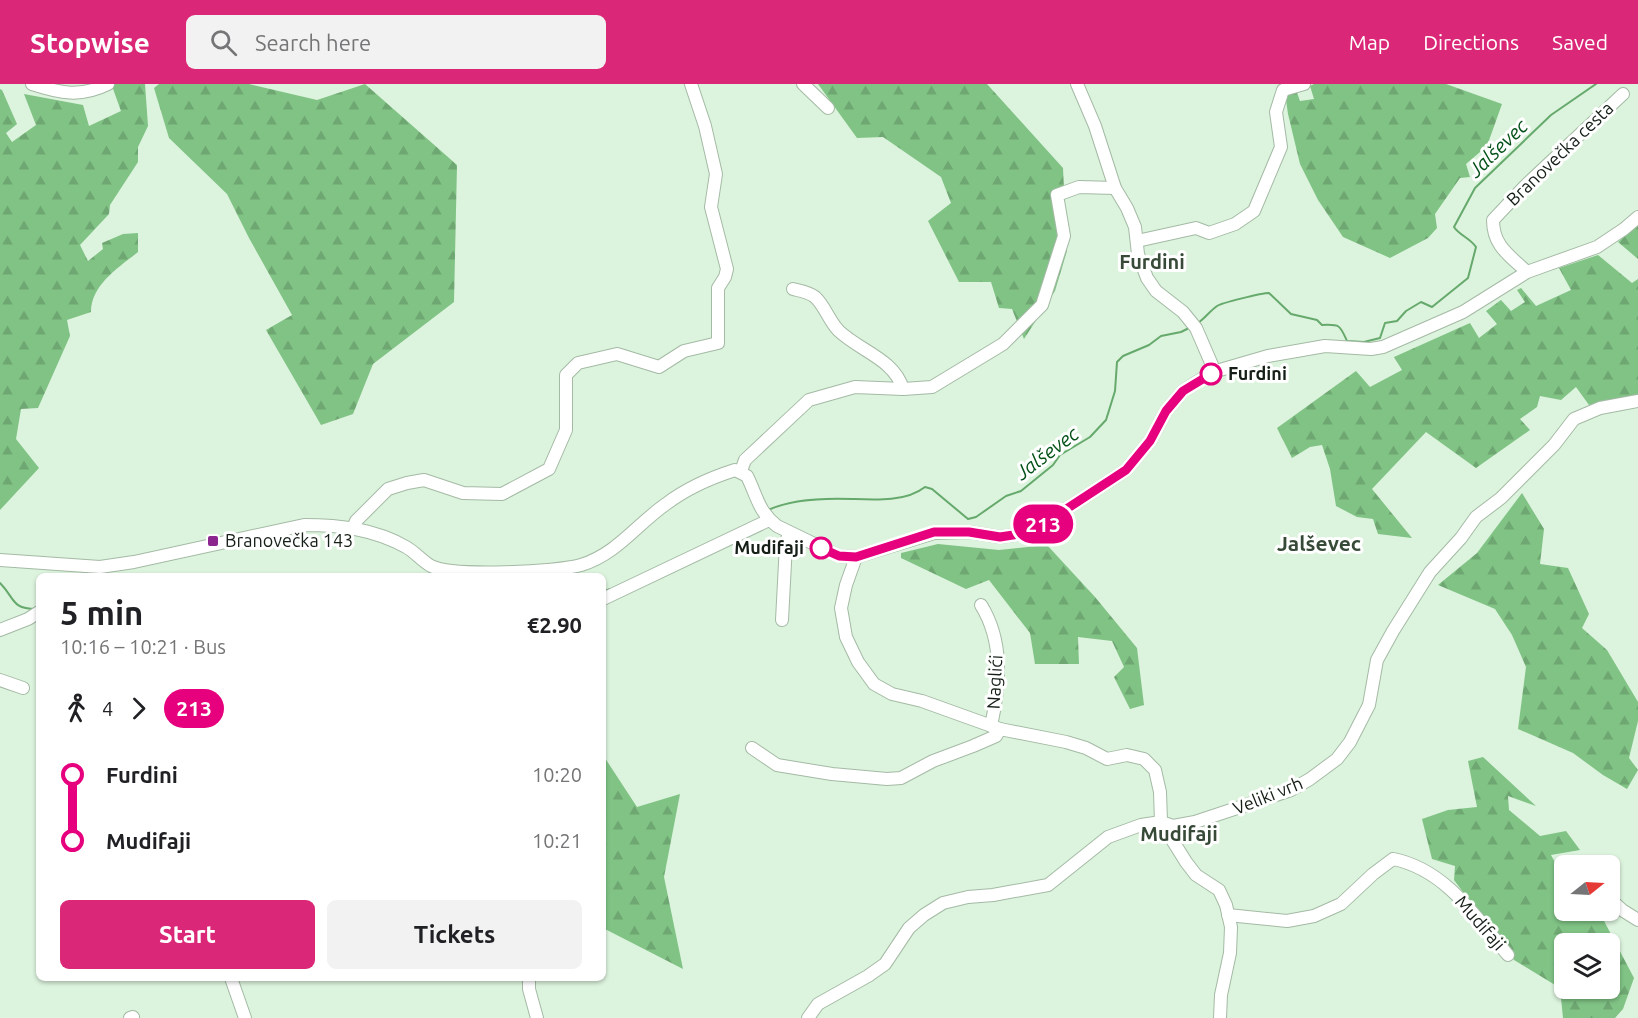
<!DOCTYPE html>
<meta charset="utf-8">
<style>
body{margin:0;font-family:Ubuntu,sans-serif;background:#f2f2f2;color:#202124;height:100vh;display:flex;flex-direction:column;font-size:22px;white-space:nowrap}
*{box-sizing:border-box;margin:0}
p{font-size:20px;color:#757577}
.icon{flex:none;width:33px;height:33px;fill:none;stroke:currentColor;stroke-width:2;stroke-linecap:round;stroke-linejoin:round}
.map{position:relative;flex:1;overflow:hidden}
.details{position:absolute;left:36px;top:489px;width:570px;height:408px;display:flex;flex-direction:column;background:#fff;border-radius:9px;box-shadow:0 2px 4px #0004}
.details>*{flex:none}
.badge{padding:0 12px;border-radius:20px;font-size:21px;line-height:39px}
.needle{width:39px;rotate:72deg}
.tools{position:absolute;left:1554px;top:771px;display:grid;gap:12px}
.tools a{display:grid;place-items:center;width:66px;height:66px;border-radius:9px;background:#fff;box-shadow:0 2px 4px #0004;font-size:30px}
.map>.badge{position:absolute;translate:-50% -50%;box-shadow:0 0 0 3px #fff}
.legs{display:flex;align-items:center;gap:9px;height:66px;padding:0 24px;font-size:20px}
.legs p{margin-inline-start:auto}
.overview{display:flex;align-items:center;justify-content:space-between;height:102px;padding:0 24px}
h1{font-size:33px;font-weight:700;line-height:45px}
.action{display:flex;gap:12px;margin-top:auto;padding:12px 24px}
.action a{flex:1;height:69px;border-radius:9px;background:#db2777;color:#fff;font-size:24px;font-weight:700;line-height:69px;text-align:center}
.action a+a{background:#f2f2f2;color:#202124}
ul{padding:0 24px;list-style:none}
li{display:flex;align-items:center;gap:21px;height:66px;font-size:22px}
li i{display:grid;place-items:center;width:9px;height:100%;margin:0 8px;background:currentColor}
li i::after{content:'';width:15px;height:15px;margin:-8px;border:4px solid;border-radius:50%;background:#fff}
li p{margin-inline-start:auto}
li:first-child i{background:linear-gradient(#0000 50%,currentColor 0)}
li:last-child i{background:linear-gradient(currentColor 50%,#0000 0)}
header{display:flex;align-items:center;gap:36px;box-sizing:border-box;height:84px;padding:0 30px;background:#db2777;color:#fff}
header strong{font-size:28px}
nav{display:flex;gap:33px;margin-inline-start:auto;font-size:21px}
.search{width:420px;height:54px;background:#f2f2f2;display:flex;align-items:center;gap:15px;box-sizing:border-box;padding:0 21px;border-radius:9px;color:#757577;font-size:22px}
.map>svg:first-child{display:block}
.forest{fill:url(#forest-firs);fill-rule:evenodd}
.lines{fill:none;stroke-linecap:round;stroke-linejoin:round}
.stream{stroke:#66a96c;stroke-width:2}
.minor-casing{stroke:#a4baa5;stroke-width:14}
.minor{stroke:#fff;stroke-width:12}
.line-1-casing{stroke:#fff;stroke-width:14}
.line-1{stroke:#e6007e;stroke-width:9}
.stop-1-dot{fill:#fff;stroke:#e6007e;stroke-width:3}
.poi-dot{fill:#8a268e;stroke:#fff;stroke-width:2}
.labels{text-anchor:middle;stroke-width:6;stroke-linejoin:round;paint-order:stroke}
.street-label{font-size:18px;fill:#161f17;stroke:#fff}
.stop-label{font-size:18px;font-weight:bold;fill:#161f17;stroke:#fff;text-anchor:start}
.poi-label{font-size:18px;fill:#161f17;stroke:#fff;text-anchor:start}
.water-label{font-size:20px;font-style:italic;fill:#025117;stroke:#fff}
.neighbourhood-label{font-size:20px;font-weight:bold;fill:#374a38;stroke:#fff}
.quarter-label{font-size:21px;font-weight:bold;fill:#374a38;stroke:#fff}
</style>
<header>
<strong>Stopwise</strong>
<div class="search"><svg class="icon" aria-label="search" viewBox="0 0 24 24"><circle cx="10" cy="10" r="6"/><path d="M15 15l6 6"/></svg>Search here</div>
<nav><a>Map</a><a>Directions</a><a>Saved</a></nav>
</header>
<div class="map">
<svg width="1638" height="934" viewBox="0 0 1638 934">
<defs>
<pattern id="forest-firs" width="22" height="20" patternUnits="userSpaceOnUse" patternTransform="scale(1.5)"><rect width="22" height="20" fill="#80c385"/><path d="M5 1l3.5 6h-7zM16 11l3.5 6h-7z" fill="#6ea772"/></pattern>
</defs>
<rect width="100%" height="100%" fill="#dcf3dd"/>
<g class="forest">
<path d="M 115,0 L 145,0 L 148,42 L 138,63 L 138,78 L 110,121 L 109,130 L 80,161 L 88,177 L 103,165 L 102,159 L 123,150 L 138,149 L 138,168 C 118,184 91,201 91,228 L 67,236 L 70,252 L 38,324 L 21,325 L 16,355 L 39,384 L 0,426 L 0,5 L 2,6 L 17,40 L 6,49 L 12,58 L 36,41 L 24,10 L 83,21 L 89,42 L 121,27 L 112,2 Z"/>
<polygon points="159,0 249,0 317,16 365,0 457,81 454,218 373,280 353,330 321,341 266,246 292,231 249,154 227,110 169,54 154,4"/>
<polygon points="818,0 987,0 1063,84 1067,167 1055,207 1024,255 1012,225 999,224 991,198 959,198 928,137 951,119 941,93 883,53 857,54"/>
<polygon points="1314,0 1446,0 1502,20 1487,62 1466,80 1470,93 1460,94 1435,130 1437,144 1428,154 1390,174 1343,153 1318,116 1300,80 1288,30 1285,9 1296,6 1300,17 1314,15 1310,2"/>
<polygon points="1638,141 1638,175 1618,158"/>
<polygon points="1598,171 1632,199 1638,195 1638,313 1589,321 1576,303 1561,316 1540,312 1537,323 1520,335 1530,346 1476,384 1426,348 1372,405 1412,454 1378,450 1373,435 1357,433 1336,422 1330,385 1322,361 1310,363 1292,374 1277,344 1356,287 1370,303 1402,286 1394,273 1470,239 1479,254 1497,240 1486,227 1501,216 1511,227 1525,218 1517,206 1521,204 1536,222 1571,206 1559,184"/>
<polygon points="1522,409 1544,445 1540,480 1568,484 1589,530 1582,544 1607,566 1638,618 1638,637 1629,674 1638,686 1627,705 1603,691 1573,669 1518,645 1526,583 1512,551 1495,525 1438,501 1477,469"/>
<polygon points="938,460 999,466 1047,461 1095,513 1137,564 1144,621 1130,625 1114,593 1124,583 1112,557 1078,553 1079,580 1035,580 1030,549 989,496 966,505 901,474 901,469"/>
<polygon points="603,671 637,723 680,710 664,793 683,885 603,844"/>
<path d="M 1483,673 L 1536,722 L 1508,712 L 1509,726 L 1540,752 L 1566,747 L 1580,766 L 1551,771 L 1564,795 L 1564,826 L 1593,827 L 1603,835 L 1634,894 L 1623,925 L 1615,934 L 1563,934 L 1560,904 L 1514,876 L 1454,796 L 1455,782 L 1432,775 L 1422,735 L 1448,726 L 1477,723 L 1468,677 ZM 1564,860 L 1610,860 L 1610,904 L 1564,904 Z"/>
</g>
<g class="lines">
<g class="stream">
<path d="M 1198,239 C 1205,234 1210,227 1217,222 C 1221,219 1262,209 1269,209 L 1291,230 L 1317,236 L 1322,241 C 1340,240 1340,241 1347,257 L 1364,258 L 1380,254 L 1385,239 L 1397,237 L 1406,227 L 1421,218 L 1432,223 L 1468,194 L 1476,163 C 1470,154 1459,151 1454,143 L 1475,104 L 1551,31 L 1596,0"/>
<path d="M 768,426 C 792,415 826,414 852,415 C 875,416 906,418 925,403 L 932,405 L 968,435 L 976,433 L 1006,412 L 1021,407 L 1053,381 L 1060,371 L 1090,353 L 1106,336 L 1115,307 L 1117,278 L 1123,272 L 1149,261 L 1161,252 L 1181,248 L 1189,244"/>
<path d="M 0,499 C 15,514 11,525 36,525"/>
<polyline points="603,508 610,505"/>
</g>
<g class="minor-casing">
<g id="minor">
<path d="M 32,0 C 60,9 80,14 108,0"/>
<polyline points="803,0 828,24"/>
<polyline points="1077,0 1095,42 1115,104 1127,124 1135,143 1138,170 1147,194 1156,207 1183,228 1196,244 1212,281 1213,288"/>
<polyline points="1137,157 1196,144 1209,149 1235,140 1254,127 1281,63 1276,28 1283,6 1304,0"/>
<path d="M 1527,188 C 1509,171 1493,162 1493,136 L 1525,102 L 1623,10"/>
<path d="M 793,205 C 801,207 809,208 815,213 C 825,222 829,237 839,247 C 860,267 894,275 903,305"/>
<polyline points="741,387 745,376 809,316 855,303 903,305 932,303 1003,260 1042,221 1064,152 1057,111 1079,103 1115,104"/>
<polyline points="353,444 356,437 388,405 407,399 424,396 463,409 502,410 549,385 566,346 566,291 578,279 617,270 659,283 684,267 718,259 718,204 725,193 727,185 711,123 716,90 705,42 691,0"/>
<polyline points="856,473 846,501 841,524 846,553 858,578 874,600 892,610 922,617 1000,645 1066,658 1086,664 1107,675 1127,671 1144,675 1155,686 1160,708 1161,738 1186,778 1196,791 1219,806 1226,821 1231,843 1230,869 1221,911 1220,934"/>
<path d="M 0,476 L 100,483 L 134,478 L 304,441 C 340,441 374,445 406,463 C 415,468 422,477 431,482 C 452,493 558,488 581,481 C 617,470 637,440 666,420 C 687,404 710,394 735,386 L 747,392 C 757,412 758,427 777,442 L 839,472 L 856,473 L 934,449 L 969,448 L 1000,453 L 1020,450 L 1042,441 L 1126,386 L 1150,357 L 1166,327 L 1183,307 L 1213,288 L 1268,272 L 1325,262 L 1371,265 L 1383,263 L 1463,228 L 1527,188 L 1597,163 L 1624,145 L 1638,133"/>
<polyline points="603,515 769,436"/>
<path d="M 981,521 C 1004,558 1000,601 991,642"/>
<polyline points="782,536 786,460 789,448"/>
<polyline points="0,546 28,535 39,528"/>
<polyline points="0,596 23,604"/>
<polyline points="752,664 777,681 832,690 887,695 901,694 933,677 973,662 996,652 1000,645"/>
<polyline points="1610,815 1622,826 1638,836"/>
<path d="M 1228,831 L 1287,837 L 1314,832 L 1341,820 L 1373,790 L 1393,775 C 1445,785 1476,833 1508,871"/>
<polyline points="231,894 245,934"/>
<polyline points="529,894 529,905 537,934"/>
<polyline points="130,934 133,933"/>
<polyline points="808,934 818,920 868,892 885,880 909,844 924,831 943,819 968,813 993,811 1048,801 1108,753 1141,741 1161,738 1173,742 1195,738 1291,706 1310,695 1337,675 1350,658 1369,621 1377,576 1393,547 1430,488 1461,454 1476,433 1501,414 1554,361 1574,335 1600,324 1638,317"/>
</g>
</g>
<use href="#minor" class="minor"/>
</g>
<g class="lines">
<g class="line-1-casing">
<polyline id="line-1" points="821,464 839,472 856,473 934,448 969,448 1000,453 1020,450 1042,441 1126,386 1150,357 1166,327 1183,307 1211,290"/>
</g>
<use href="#line-1" class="line-1"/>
</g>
<g class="stop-1-dot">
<circle cx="1211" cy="290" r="10"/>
<circle cx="821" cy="464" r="10"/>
</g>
<rect class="poi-dot" x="207" y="451" width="12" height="12" rx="3"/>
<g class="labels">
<g class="street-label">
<text transform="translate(1560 70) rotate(-44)" y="6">Branovečka cesta</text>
<text transform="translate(995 598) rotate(-87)" y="6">Naglići</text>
<text transform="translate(1268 712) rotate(-22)" y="6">Veliki vrh</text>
<text transform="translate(1480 839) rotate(49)" y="6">Mudifaji</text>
</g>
<g class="stop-label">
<text x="1228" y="296">Furdini</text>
<text x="804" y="470" text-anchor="end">Mudifaji</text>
</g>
<g class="poi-label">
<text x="225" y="463">Branovečka 143</text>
</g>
<g class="water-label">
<text transform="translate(1498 64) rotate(-44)" y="7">Jalševec</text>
<text transform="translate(1047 369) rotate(-37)" y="7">Jalševec</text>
</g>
<g class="neighbourhood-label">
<text x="1152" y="185">Furdini</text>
<text x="1179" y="757">Mudifaji</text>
</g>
<g class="quarter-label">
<text x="1319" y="467">Jalševec</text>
</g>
</g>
</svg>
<div class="tools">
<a><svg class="needle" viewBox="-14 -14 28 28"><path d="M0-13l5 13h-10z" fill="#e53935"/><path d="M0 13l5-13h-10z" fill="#757577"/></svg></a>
<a><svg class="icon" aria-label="layers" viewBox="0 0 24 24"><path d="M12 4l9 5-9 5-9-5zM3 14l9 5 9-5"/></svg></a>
</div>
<b class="badge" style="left:1043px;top:440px;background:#e6007e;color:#fff">213</b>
<section class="details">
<div class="overview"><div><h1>5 min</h1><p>10:16 – 10:21 · Bus</p></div><b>€2.90</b></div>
<div class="legs"><svg class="icon" aria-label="walk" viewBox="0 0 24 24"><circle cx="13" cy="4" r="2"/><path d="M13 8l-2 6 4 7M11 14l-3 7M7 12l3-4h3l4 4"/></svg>4<svg class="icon" aria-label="forward" viewBox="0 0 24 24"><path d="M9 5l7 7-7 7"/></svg><b class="badge" style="background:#e6007e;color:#fff">213</b></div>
<ul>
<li><i style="color:#e6007e"></i><b>Furdini</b><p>10:20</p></li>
<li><i style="color:#e6007e"></i><b>Mudifaji</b><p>10:21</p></li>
</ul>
<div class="action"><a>Start</a><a>Tickets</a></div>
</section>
</div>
